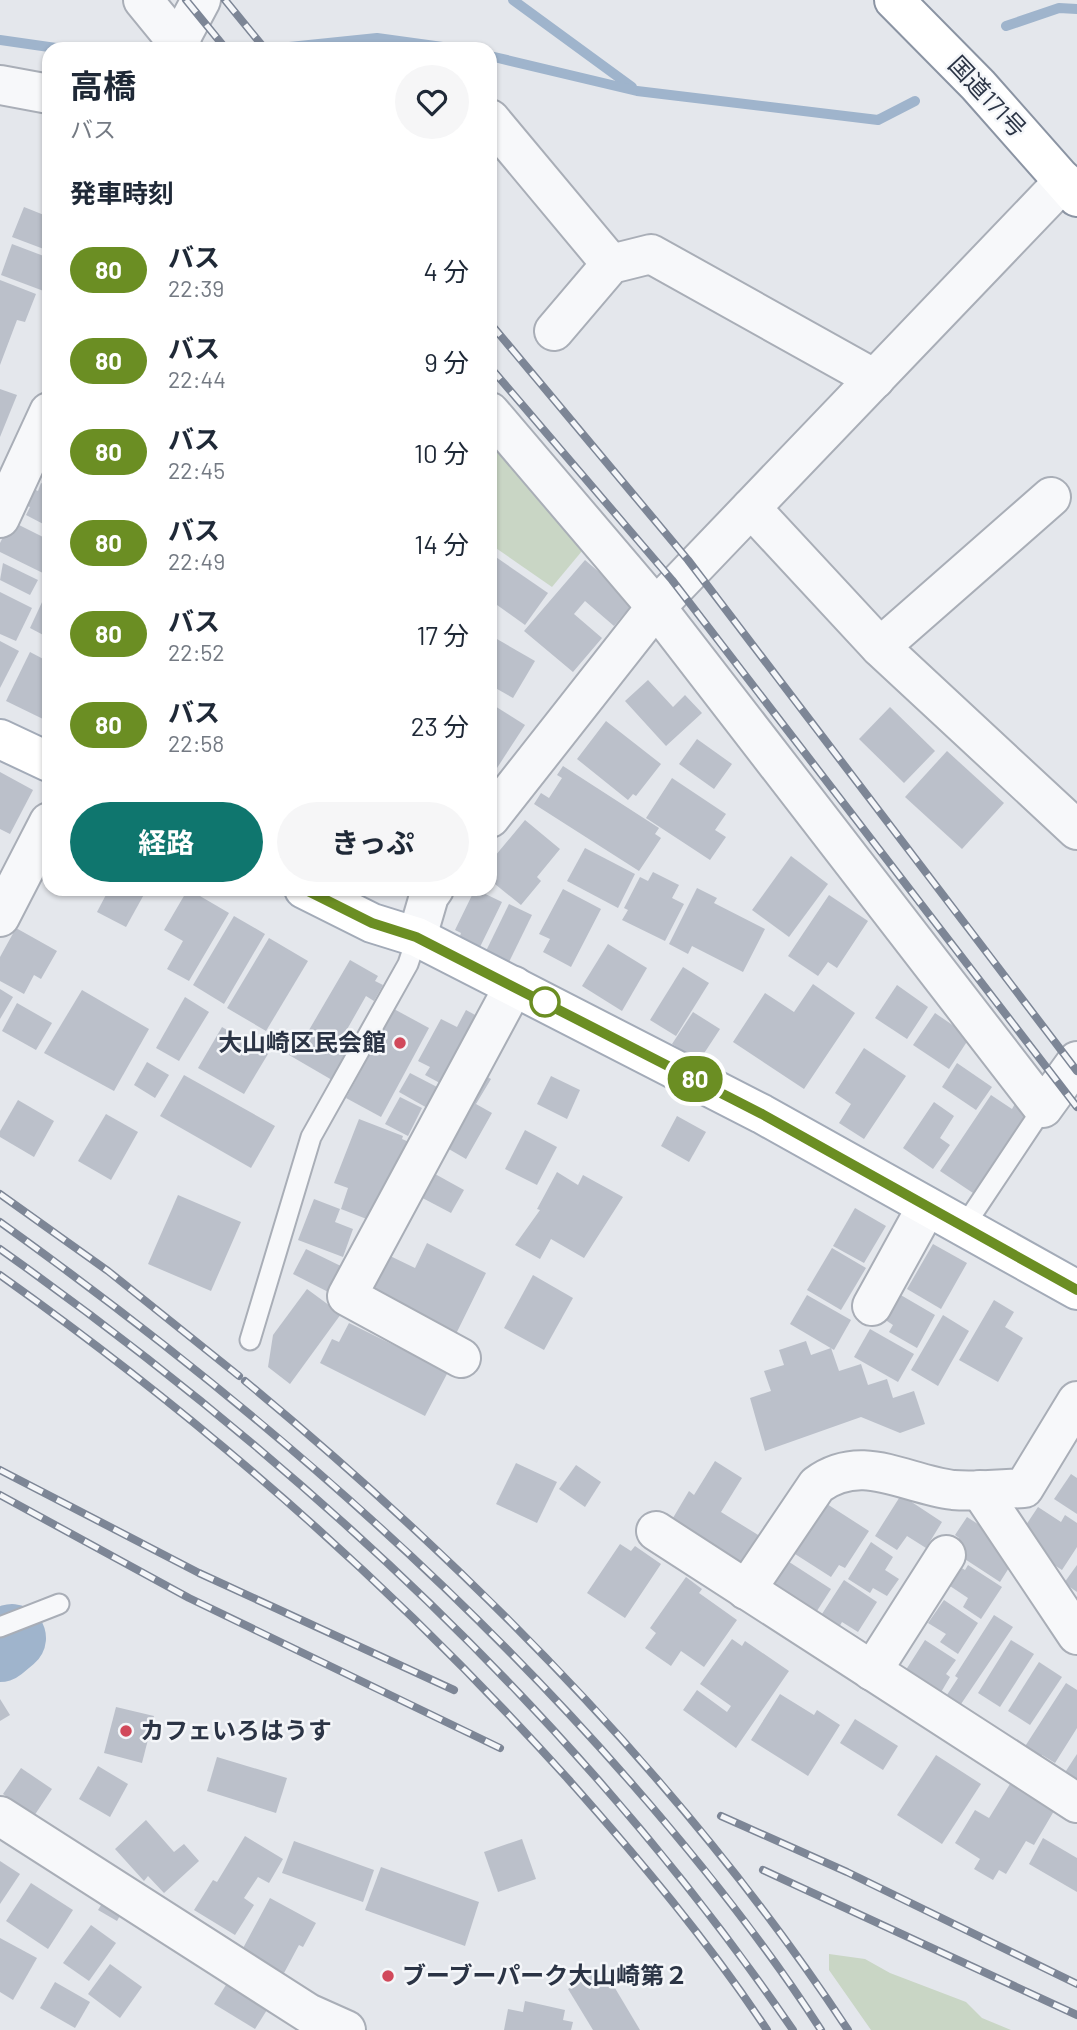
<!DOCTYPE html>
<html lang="ja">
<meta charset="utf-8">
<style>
body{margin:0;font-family:Barlow,"Noto Sans JP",sans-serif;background:#f6f6f7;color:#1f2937;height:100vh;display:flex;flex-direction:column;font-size:26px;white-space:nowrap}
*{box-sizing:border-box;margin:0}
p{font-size:23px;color:#747a83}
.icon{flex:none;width:38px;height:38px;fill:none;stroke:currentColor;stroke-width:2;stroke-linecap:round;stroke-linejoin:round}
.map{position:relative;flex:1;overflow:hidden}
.panel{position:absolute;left:42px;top:42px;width:455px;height:854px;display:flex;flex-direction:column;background:#fff;border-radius:21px;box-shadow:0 2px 5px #0004}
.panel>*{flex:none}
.badge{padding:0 14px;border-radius:23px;font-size:24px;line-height:46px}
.map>.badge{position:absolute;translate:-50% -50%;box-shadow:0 0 0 4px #fff}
h2{padding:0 28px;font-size:26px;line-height:63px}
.round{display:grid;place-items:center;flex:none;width:74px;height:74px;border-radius:37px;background:#f6f6f7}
.summary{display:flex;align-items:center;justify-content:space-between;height:119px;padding:0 28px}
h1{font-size:33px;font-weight:700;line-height:52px}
.cta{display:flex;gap:14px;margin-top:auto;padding:14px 28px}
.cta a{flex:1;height:80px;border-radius:42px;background:#0f766e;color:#fff;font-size:28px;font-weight:700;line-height:80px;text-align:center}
.cta a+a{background:#f6f6f7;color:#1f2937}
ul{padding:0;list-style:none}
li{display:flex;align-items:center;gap:21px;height:91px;padding:0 28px}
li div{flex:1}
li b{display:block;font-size:26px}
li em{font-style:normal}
li .badge{min-width:77px;font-weight:700;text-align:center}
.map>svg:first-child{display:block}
.green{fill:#c9d6c5}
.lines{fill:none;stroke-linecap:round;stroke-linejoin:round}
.stream{stroke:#9fb4cc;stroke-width:10}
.river{stroke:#9fb4cc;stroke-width:68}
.building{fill:#bbc0ca}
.service-casing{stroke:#a9aeb7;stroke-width:23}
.minor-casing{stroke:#a9aeb7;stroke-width:42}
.tertiary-casing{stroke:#a9aeb7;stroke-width:42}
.primary-casing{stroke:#a3abb8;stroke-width:42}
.trunk-casing{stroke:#8b94a3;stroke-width:42}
.service{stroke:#f7f8fa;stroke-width:19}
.minor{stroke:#f7f8fa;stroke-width:38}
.tertiary{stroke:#f7f8fa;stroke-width:38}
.primary{stroke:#fff;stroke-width:38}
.trunk{stroke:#fff;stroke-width:38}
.rail-casing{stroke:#7d8696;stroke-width:8}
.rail{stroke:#f4f6f9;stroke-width:5;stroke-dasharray:16;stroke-linecap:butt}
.line-casing{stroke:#fff;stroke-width:16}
.line{stroke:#6b8e23;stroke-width:10}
.stop-dot{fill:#fff;stroke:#6b8e23;stroke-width:3.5}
.poi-dot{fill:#d1495b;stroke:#f4f6f9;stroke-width:2.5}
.labels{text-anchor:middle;stroke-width:5;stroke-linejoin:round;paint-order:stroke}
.street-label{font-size:24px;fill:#2b3445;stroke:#f4f6f9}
.poi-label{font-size:24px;font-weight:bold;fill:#2b3445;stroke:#f4f6f9;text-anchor:start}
</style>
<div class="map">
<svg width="1077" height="2030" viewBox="0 0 1077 2030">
<rect width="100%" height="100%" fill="#e4e7ec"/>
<g class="green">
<polygon points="490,419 592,539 552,587 490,544"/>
<polygon points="829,1954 865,1959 890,1973 966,2002 982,2018 1011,2030 871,2030 829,1970"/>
</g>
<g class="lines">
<g class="stream">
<polyline points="513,0 632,87"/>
<polyline points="1006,26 1059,8 1077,9"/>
<polyline points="0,40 63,49"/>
<polyline points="270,49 377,38 457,49"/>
<polyline points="490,56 637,91 878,120 915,101"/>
</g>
<polyline class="river" points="0,1648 12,1638"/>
</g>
<g class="building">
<polygon points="24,207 49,217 49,251 12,237"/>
<polygon points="12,244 49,258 49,293 1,275"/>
<polygon points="0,280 36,294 25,322 17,320 0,365"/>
<polygon points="0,389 17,395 0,437"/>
<polygon points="41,483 49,487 49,527 26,515 30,507 19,503 27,486 38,491"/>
<polygon points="11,521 49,540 49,576 0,552 0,543"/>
<polygon points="490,553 548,593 525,625 490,600"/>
<polygon points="585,560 634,602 614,626 585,601 574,614 602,638 573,672 524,631"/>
<polygon points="3,563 38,580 30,595 0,580"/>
<polygon points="0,592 32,608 16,641 0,634"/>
<polygon points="43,600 49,603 49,638 30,628"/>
<polygon points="490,635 535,661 513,698 490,685"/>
<polygon points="0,641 19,651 0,688"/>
<polygon points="30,652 49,662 49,706 43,719 6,701"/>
<polygon points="648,680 673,707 685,695 702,713 666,746 625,701"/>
<polygon points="490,703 525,725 497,768 490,763"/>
<polygon points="890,707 935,751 904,783 859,739"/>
<polygon points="606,721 661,764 636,796 633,794 628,800 577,759"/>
<polygon points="697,739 732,764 714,789 679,764"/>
<polygon points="947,751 1004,803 962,849 905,797"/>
<polygon points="563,766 659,828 655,834 661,838 639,871 534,804 541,793 549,798 562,778 557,775"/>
<polygon points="0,772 33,790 10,834 0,829"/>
<polygon points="672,778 726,814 715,830 726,837 710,860 646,818"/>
<polygon points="525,820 560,849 537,877 541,881 521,905 490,880 490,862"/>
<polygon points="585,848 635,874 618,908 567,881"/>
<polygon points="791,856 828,884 789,937 752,910"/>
<polygon points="653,872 679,885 672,898 684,904 665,941 622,920 628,910 624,908 640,877 648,881"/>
<polygon points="697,888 717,898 714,903 765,929 743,972 692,946 688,954 669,944"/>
<polygon points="109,889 147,889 126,927 97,912"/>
<polygon points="188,889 229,913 189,981 167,969 183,941 164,930"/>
<polygon points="475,889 502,902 479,949 459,939 461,933 455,930"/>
<polygon points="563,889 601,909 571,967 543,952 550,939 539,934"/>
<polygon points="829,895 868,921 837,968 828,962 818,976 788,956"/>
<polygon points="509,904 532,915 509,962 486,951"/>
<polygon points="234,916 265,934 224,1004 193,985"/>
<polygon points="16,928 57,951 41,979 34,975 24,994 0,981 0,957"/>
<polygon points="269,938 308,961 266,1031 227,1008"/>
<polygon points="608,944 647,968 622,1011 582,986"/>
<polygon points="350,960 378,976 375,981 383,985 374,1001 366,996 337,1047 309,1030"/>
<polygon points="683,967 709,983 676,1036 650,1020"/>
<polygon points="813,984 855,1013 804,1089 733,1042 765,993 794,1012"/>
<polygon points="897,985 928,1007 907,1039 875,1018"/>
<polygon points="0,989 13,997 0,1019"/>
<polygon points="82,990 149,1029 114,1091 44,1053"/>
<polygon points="185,997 209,1012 179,1061 156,1048"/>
<polygon points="17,1003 52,1023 36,1050 2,1031"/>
<polygon points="394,1009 429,1028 381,1117 346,1098"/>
<polygon points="466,1010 490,1023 449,1088 425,1075 430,1067 418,1061 441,1019 457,1027"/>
<polygon points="693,1012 720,1029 699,1061 672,1044"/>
<polygon points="935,1013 970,1037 949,1069 913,1045"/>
<polygon points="222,1027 268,1054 244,1094 198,1068"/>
<polygon points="303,1030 347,1055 332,1080 289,1055"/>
<polygon points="864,1048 906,1076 864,1139 839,1123 851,1104 835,1093"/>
<polygon points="147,1062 169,1075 155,1098 134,1085"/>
<polygon points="957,1063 992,1087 976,1110 942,1087"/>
<polygon points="475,1070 491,1079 476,1104 492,1113 466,1159 435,1141"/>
<polygon points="410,1073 439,1088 429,1109 399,1092"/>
<polygon points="184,1075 275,1126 251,1168 160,1116"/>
<polygon points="551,1076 580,1090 567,1119 537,1104"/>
<polygon points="991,1095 1012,1109 1016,1102 1028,1111 973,1193 940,1171"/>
<polygon points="400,1097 422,1108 408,1136 385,1124"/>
<polygon points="18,1100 54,1121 34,1157 0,1137 0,1131"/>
<polygon points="934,1102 954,1116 940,1138 950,1145 933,1169 903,1148"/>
<polygon points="106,1114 138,1132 111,1180 78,1161"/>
<polygon points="677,1116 706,1132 689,1162 661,1146"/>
<polygon points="359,1119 403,1136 402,1139 421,1147 382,1225 341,1209 348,1188 334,1183"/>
<polygon points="525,1130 557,1147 537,1185 505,1169"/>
<polygon points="426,1169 464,1190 451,1213 413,1193"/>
<polygon points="557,1172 578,1185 583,1175 623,1197 584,1258 551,1239 540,1259 515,1245 540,1210 537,1209"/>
<polygon points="178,1195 241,1222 211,1291 148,1264"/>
<polygon points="314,1199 340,1209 335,1222 353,1229 343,1257 298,1240"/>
<polygon points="855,1208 886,1226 864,1263 833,1246"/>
<polygon points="427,1243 486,1273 454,1338 366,1294 386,1254 415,1268"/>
<polygon points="933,1244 967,1263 941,1309 907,1289"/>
<polygon points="832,1248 866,1268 841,1310 807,1290"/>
<polygon points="306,1249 351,1271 338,1297 293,1274"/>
<polygon points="533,1275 573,1298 544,1350 504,1328"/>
<polygon points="307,1289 341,1314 290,1384 268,1367 273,1335"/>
<polygon points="899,1294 935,1315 917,1348 889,1332 893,1325 884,1319"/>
<polygon points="807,1295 851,1320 834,1350 790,1324"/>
<polygon points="994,1300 1014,1312 1005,1327 1023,1338 998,1382 959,1360"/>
<polygon points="943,1315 969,1331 938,1386 911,1370"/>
<polygon points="349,1323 448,1372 425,1416 320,1363 332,1339 339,1342"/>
<polygon points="870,1329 914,1354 898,1382 854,1357"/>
<polygon points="806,1341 811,1355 831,1348 839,1371 861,1364 868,1385 887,1379 893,1398 914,1391 925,1424 900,1433 861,1417 765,1451 750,1398 771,1391 764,1371 784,1365 779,1350"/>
<polygon points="715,1461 742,1478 721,1512 763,1538 743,1569 670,1523 689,1491 694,1495"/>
<polygon points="516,1463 557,1482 537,1523 496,1504"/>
<polygon points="576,1465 601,1482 585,1507 559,1489"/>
<polygon points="1071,1474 1077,1478 1077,1514 1054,1499"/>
<polygon points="901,1495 942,1522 926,1548 907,1536 897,1550 875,1536"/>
<polygon points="827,1504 869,1531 845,1568 839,1565 831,1577 795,1554"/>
<polygon points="1038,1507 1061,1522 1065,1515 1077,1523 1077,1547 1062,1570 1039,1555 1020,1534"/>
<polygon points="967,1517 987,1530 1012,1563 1000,1582 951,1550 959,1538 955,1535"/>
<polygon points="871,1542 893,1557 885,1570 899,1579 887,1596 873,1588 870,1593 848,1579"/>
<polygon points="620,1544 631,1551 635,1546 661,1564 625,1618 587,1593"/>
<polygon points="783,1558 831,1589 815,1614 767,1583"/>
<polygon points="968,1565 1002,1587 981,1619 963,1607 968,1598 947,1584 958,1566 965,1570"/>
<polygon points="1077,1565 1077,1592 1064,1583"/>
<polygon points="686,1577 702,1589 699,1593 737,1620 704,1667 681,1651 671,1666 645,1648 656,1633 650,1628"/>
<polygon points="844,1580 877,1602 858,1632 842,1622 838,1629 820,1617"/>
<polygon points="944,1600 978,1623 958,1654 940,1642 946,1634 928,1623"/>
<polygon points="994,1615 1013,1627 957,1710 943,1701 958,1678 955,1676"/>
<polygon points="732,1639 742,1646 745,1641 789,1671 736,1748 683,1710 697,1690 727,1712 731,1706 700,1684"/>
<polygon points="925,1640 956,1660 946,1674 950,1677 937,1699 902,1676"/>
<polygon points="1011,1640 1034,1654 1000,1707 978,1693"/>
<polygon points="1039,1662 1062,1677 1030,1725 1008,1711"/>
<polygon points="1066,1683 1077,1690 1077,1728 1055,1763 1042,1755 1038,1762 1022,1751"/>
<polygon points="780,1694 814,1715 817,1710 840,1725 808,1776 751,1740"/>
<polygon points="0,1699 10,1715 0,1721"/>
<polygon points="116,1707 154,1716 142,1763 104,1753"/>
<polygon points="855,1719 898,1746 883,1770 840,1743"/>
<polygon points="1077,1754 1077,1787 1062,1777"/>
<polygon points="936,1755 981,1784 942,1844 897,1815"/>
<polygon points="217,1757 287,1778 276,1813 207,1791"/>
<polygon points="98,1766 128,1784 110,1817 79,1799"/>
<polygon points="21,1768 52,1789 34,1816 3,1794"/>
<polygon points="1010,1784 1054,1811 1034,1845 1026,1841 1006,1874 999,1870 993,1880 974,1869 980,1859 955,1843 975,1810 989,1818"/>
<polygon points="146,1820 174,1852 184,1844 199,1861 164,1893 148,1876 144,1881 115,1849"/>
<polygon points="245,1836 283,1859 269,1883 258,1877 244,1898 254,1905 235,1935 194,1910 213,1880 217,1882"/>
<polygon points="1043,1838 1077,1858 1077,1892 1029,1864"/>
<polygon points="522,1839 536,1879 498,1892 484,1852"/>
<polygon points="294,1841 374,1870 363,1902 282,1873"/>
<polygon points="0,1861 20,1874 0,1904"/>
<polygon points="381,1867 479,1902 465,1946 365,1910"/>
<polygon points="31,1883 73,1910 48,1949 6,1921"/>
<polygon points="108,1894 126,1905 117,1921 98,1910"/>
<polygon points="270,1898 316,1923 303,1947 299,1945 284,1973 242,1950"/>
<polygon points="91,1925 116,1943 89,1981 63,1963"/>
<polygon points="0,1938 37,1958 13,2000 0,1992"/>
<polygon points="110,1964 142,1987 120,2018 88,1994"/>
<polygon points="603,1968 640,2030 593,2030 568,1989"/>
<polygon points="231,1977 272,2002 255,2029 214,2004"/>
<polygon points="55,1982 90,2002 75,2028 40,2008"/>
<polygon points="525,2001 565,2010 563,2020 573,2022 571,2030 504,2030 508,2009 523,2012"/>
</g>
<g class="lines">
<g class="service-casing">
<g id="service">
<polyline points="963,1228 1043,1108"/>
<polyline points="250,1340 311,1137 408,964 417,937"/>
<polyline points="0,1627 59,1604"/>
</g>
</g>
<g class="minor-casing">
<g id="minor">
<polyline points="143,0 183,49"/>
<polyline points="178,43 201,0"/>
<polyline points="490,119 611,264"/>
<polyline points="554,331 611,264 651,254 875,379"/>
<polyline points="490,412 656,607 1043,1108 1077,1061"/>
<polyline points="751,508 880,647 1077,830"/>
<polyline points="0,518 49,412"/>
<polyline points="880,647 1051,497"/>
<polyline points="0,917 49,822"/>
<polyline points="872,1306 926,1208"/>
<polyline points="461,1358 347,1296 514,986"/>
<polyline points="980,1490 1077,1635"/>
<polyline points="656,1531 1077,1803"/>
<path d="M 746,1590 L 817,1485 C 862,1452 904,1484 953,1490 C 976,1492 1000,1489 1024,1488 L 1077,1401"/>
<polyline points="872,1671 946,1555"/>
<polyline points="0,1816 308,2013 346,2030"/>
</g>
</g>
<g class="tertiary-casing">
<g id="tertiary">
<polyline points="0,85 49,94"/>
<polyline points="490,818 656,607 1064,181"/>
<polyline points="417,937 429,896 434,889"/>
</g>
</g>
<g class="primary-casing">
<g id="primary">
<polyline points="0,739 49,762"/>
<polyline points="304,889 372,923 417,937 762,1114 1077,1290"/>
</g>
</g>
<g class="trunk-casing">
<polyline id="trunk" points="894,0 978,85 1077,197"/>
</g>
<use href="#service" class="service"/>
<use href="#minor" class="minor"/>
<use href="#tertiary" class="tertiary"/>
<use href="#primary" class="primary"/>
<use href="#trunk" class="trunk"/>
<g class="rail-casing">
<g id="rail">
<polyline points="186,0 226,49"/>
<polyline points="225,0 265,49"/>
<polyline points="490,323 688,560 1077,1071"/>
<polyline points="490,367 672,580 1077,1107"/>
<polyline points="0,1194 108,1271 239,1376"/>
<path d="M 0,1222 C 230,1387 447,1571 633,1785 C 701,1863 765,1943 821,2030"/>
<path d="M 0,1249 C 303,1464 582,1722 793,2030"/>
<path d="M 0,1275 C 207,1422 398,1590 568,1779 C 639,1859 708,1941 767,2030"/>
<path d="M 245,1381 C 472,1569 685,1783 848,2030"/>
<polyline points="0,1470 199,1573 454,1690"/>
<polyline points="0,1495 189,1598 500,1748"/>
<polyline points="721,1816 847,1872 1077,1984"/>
<polyline points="763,1870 1077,2015"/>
</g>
</g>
<use href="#rail" class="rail"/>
</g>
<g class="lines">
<g class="line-casing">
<polyline id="line" points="304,889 372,923 416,937 762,1114 1077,1290"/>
</g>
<use href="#line" class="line"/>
</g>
<circle class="stop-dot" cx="545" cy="1002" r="14"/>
<g class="poi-dot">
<circle cx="400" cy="1043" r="7"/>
<circle cx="126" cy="1731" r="7"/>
<circle cx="388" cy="1976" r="7"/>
</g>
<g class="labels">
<g class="street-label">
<text transform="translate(987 97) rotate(47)" y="8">国道171号</text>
</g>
<g class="poi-label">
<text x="386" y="1051" text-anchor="end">大山崎区民会館</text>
<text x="140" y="1739">カフェいろはうす</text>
<text x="402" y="1984">ブーブーパーク大山崎第２</text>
</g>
</g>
</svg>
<b class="badge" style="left:695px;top:1079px;background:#6b8e23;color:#fff">80</b>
<section class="panel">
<div class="summary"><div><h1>高橋</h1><p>バス</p></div><a class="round"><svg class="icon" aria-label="heart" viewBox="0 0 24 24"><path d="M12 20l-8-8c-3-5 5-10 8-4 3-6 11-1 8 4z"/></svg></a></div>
<h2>発車時刻</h2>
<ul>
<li><span class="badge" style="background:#6b8e23;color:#fff">80</span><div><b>バス</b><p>22:39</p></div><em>4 分</em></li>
<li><span class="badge" style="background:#6b8e23;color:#fff">80</span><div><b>バス</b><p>22:44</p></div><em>9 分</em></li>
<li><span class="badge" style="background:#6b8e23;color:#fff">80</span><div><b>バス</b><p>22:45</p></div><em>10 分</em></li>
<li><span class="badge" style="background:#6b8e23;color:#fff">80</span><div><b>バス</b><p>22:49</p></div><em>14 分</em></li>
<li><span class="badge" style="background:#6b8e23;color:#fff">80</span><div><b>バス</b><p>22:52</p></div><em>17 分</em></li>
<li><span class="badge" style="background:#6b8e23;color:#fff">80</span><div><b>バス</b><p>22:58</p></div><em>23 分</em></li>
</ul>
<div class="cta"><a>経路</a><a>きっぷ</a></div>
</section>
</div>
